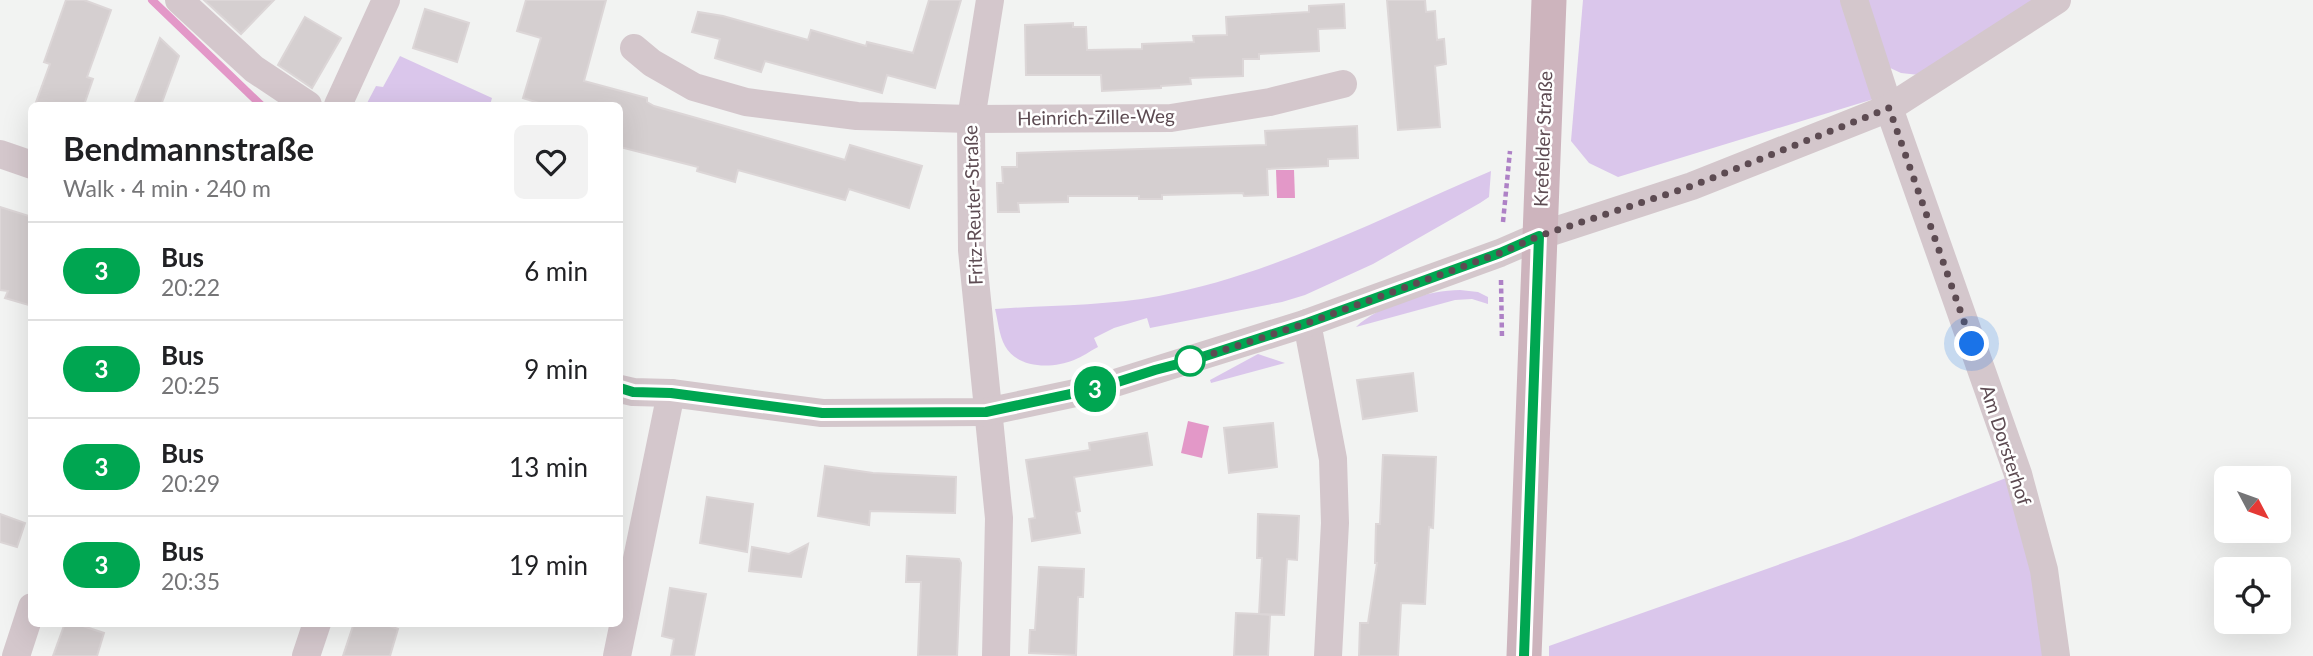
<!DOCTYPE html>
<meta charset="utf-8">
<style>
body{margin:0;font-family:Lato,sans-serif;background:#f2f2f2;color:#202124;height:100vh;display:flex;flex-direction:column;font-size:26px;white-space:nowrap}
*{box-sizing:border-box;margin:0}
p{font-size:23px;color:#757577}
.icon{flex:none;width:38px;height:38px;fill:none;stroke:currentColor;stroke-width:2;stroke-linecap:round;stroke-linejoin:round}
.map{position:relative;flex:1;overflow:hidden}
.drawer{position:absolute;left:28px;top:102px;width:595px;height:525px;display:flex;flex-direction:column;background:#fff;border-radius:10px;box-shadow:0 7px 28px #0002}
.drawer>*{flex:none}
.badge{padding:0 14px;border-radius:23px;font-size:24px;line-height:46px}
.needle{width:46px;rotate:131deg}
.tools{position:absolute;left:2214px;top:466px;display:grid;gap:14px}
.tools a{display:grid;place-items:center;width:77px;height:77px;border-radius:10px;background:#fff;box-shadow:0 7px 28px #0002;font-size:35px}
.you{position:absolute;width:35px;height:35px;margin:-18px;border:5px solid #fff;border-radius:50%;background:#1a73e8;box-shadow:0 0 0 10px #1a73e833}
.map>.badge{position:absolute;translate:-50% -50%;box-shadow:0 0 0 4px #fff}
.round{display:grid;place-items:center;flex:none;width:74px;height:74px;border-radius:10px;background:#f2f2f2}
.summary{display:flex;align-items:center;justify-content:space-between;height:119px;padding:0 35px}
h1{font-size:33px;font-weight:700;line-height:52px}
ul{padding:0;list-style:none}
li{display:flex;align-items:center;gap:21px;height:98px;padding:0 35px;border-top:2px solid #e0e0e0}
li div{flex:1}
li b{display:block;font-size:26px}
li em{font-style:normal}
li .badge{min-width:77px;font-weight:700;text-align:center}
.map>svg:first-child{display:block}
.green{fill:#dac6eb}
.water{fill:#e398c8}
.lines{fill:none;stroke-linecap:round;stroke-linejoin:round}
.stream{stroke:#e398c8;stroke-width:8}
.building{fill:#d5cfd0;stroke:#dcd6d7;stroke-width:2}
.path{stroke:#ae81c6;stroke-width:4.5;stroke-dasharray:5 3.5;stroke-linecap:butt}
.minor{stroke:#d4c7cc;stroke-width:28}
.major{stroke:#cdb4bd;stroke-width:35}
.line-casing{stroke:#fff;stroke-width:16}
.line{stroke:#00a651;stroke-width:10}
.walk{stroke:#5d4b52;stroke-width:7;stroke-dasharray:0 12.6}
.stop-dot{fill:#fff;stroke:#00a651;stroke-width:3.5}
.labels{text-anchor:middle;stroke-width:5;stroke-linejoin:round;paint-order:stroke}
.street-label{font-size:19px;fill:#5d4b52;stroke:#fff}
</style>
<div class="map">
<svg width="2313" height="656" viewBox="0 0 2313 656">
<rect width="100%" height="100%" fill="#f2f3f2"/>
<g class="green">
<polygon points="1583,0 1858,0 1877,98 1618,177 1589,163 1571,141"/>
<polygon points="1864,0 2034,0 1919,75 1901,73 1888,67"/>
<polygon points="400,56 492,98 490,105 366,105 376,86 383,87"/>
<path d="M 1491,171 L 1489,197 L 1480,203 L 1373,264 L 1305,295 L 1282,302 L 1150,328 L 1147,318 L 1114,328 L 1094,338 L 1098,347 C 1090,351 1082,357 1074,360 C 1052,369 1018,369 1005,346 C 999,335 998,321 995,309 C 1049,305 1105,306 1159,296 C 1275,274 1383,217 1491,171 Z"/>
<path d="M 1460,290 L 1478,292 L 1488,297 L 1488,304 L 1472,299 L 1455,300 L 1356,327 C 1377,306 1430,290 1460,290 Z"/>
<polygon points="1258,354 1285,363 1211,383 1210,380"/>
<polygon points="2011,476 2056,656 1549,656 1549,646 1851,539"/>
</g>
<g class="water">
<polygon points="1276,170 1294,170 1295,198 1277,198"/>
<polygon points="1188,421 1209,426 1202,458 1181,453"/>
</g>
<g class="lines">
<polyline class="stream" points="152,0 261,105"/>
</g>
<g class="building">
<polygon points="66,0 84,0 111,10 87,77 93,79 84,105 35,105 50,64 44,62"/>
<polygon points="204,0 274,0 241,34"/>
<polygon points="526,0 606,0 584,81 647,98 647,102 654,106 845,160 850,145 922,166 909,208 849,189 845,200 738,170 735,182 697,171 698,167 620,147 620,105 545,105 523,98 541,38 517,31"/>
<polygon points="929,0 961,0 935,88 887,75 882,93 765,61 761,72 715,58 720,39 692,32 698,12 723,16 808,40 811,30 866,46 867,42 913,53"/>
<polygon points="1387,0 1425,0 1426,12 1435,11 1437,40 1444,39 1446,64 1435,66 1440,127 1398,130"/>
<polygon points="1344,4 1345,28 1318,29 1319,51 1259,54 1259,59 1243,59 1243,76 1190,78 1191,84 1161,86 1161,88 1102,91 1101,75 1026,75 1025,25 1073,23 1073,27 1086,27 1087,50 1142,49 1142,44 1194,42 1193,36 1227,35 1226,17 1309,12 1309,6"/>
<polygon points="425,9 469,23 457,62 413,48"/>
<polygon points="305,17 341,38 312,88 278,65"/>
<polygon points="160,38 179,56 161,105 134,105"/>
<polygon points="1357,126 1358,158 1328,159 1328,166 1267,169 1268,195 1244,196 1243,193 1162,195 1162,199 1139,199 1139,196 1068,196 1068,202 1018,203 1019,212 998,212 997,183 1003,183 1002,167 1017,167 1017,153 1266,145 1265,131"/>
<polygon points="0,207 32,217 32,306 5,298 8,291 0,290"/>
<polygon points="1413,373 1417,411 1363,419 1357,380"/>
<polygon points="1273,423 1277,467 1229,473 1224,428"/>
<polygon points="1147,433 1152,465 1074,477 1080,511 1076,512 1080,533 1032,541 1029,519 1035,518 1026,460 1090,450 1089,443"/>
<polygon points="1383,455 1436,457 1433,528 1429,527 1425,604 1401,603 1398,656 1359,656 1360,623 1368,623 1377,563 1375,563 1376,524 1380,524"/>
<polygon points="825,466 873,473 956,477 955,513 870,511 869,525 818,516"/>
<polygon points="707,497 753,504 747,552 700,543"/>
<polygon points="0,514 25,523 17,547 0,542"/>
<polygon points="1258,514 1299,516 1297,560 1287,559 1284,615 1259,614 1270,615 1268,656 1234,656 1236,613 1259,614 1262,558 1257,558"/>
<polygon points="808,544 801,577 749,571 752,547 789,554"/>
<polygon points="907,556 959,559 961,563 957,656 918,656 921,582 906,582"/>
<polygon points="1039,567 1084,569 1083,597 1078,597 1076,655 1029,653 1030,630 1035,630"/>
<polygon points="670,588 706,594 694,656 671,656 674,639 662,636"/>
<polygon points="65,623 74,623 104,633 97,656 53,656"/>
<polygon points="354,623 381,623 398,629 390,656 343,656"/>
</g>
<g class="lines">
<g class="path">
<polyline points="1503,222 1510,151"/>
<polyline points="1501,280 1502,338"/>
</g>
<g class="minor">
<polyline points="179,0 254,69 308,105"/>
<polyline points="990,0 971,119 972,250 999,518 996,656"/>
<polyline points="1854,0 1889,108 2018,474 2044,570 2056,656"/>
<polyline points="634,48 652,63 694,87 746,102 857,116 971,119 1171,118 1270,102 1343,84"/>
<polyline points="338,105 386,0"/>
<polyline points="0,154 32,165"/>
<polyline points="1307,323 1333,459 1335,523 1328,656"/>
<polyline points="620,389 633,392 671,393 822,413 986,412 1099,388 1307,323 1500,253 1539,236 1692,186 1889,108 2057,0"/>
<polyline points="16,656 32,607"/>
<polyline points="306,656 317,623"/>
<polyline points="617,656 671,393"/>
</g>
<polyline class="major" points="1524,656 1549,0"/>
</g>
<g class="lines">
<g class="line-casing">
<polyline id="line" points="620,388 633,392 671,393 822,413 986,412 1099,388 1155,370 1193,360 1307,323 1500,253 1539,236 1524,656"/>
</g>
<use href="#line" class="line"/>
<polyline class="walk" points="1190,361 1307,323 1500,253 1539,236 1692,186 1889,108 1972,344"/>
</g>
<circle class="stop-dot" cx="1190" cy="361" r="14"/>
<g class="labels">
<g class="street-label">
<text transform="translate(1096 117) rotate(-1)" y="7">Heinrich-Zille-Weg</text>
<text transform="translate(1543 139) rotate(-88)" y="7">Krefelder Straße</text>
<text transform="translate(973 205) rotate(-92)" y="7">Fritz-Reuter-Straße</text>
<text transform="translate(2006 445) rotate(72)" y="7">Am Dorsterhof</text>
</g>
</g>
</svg>
<div class="tools">
<a><svg class="needle" viewBox="-14 -14 28 28"><path d="M0-13l5 13h-10z" fill="#e53935"/><path d="M0 13l5-13h-10z" fill="#757577"/></svg></a>
<a><svg class="icon" aria-label="locate" viewBox="0 0 24 24"><circle cx="12" cy="12" r="6"/><path d="M12 2v4M12 18v4M2 12h4M18 12h4"/></svg></a>
</div>
<div class="you" style="left:1972px;top:344px"></div>
<b class="badge" style="left:1095px;top:389px;background:#00a651;color:#fff">3</b>
<section class="drawer">
<div class="summary"><div><h1>Bendmannstraße</h1><p>Walk · 4 min · 240 m</p></div><a class="round"><svg class="icon" aria-label="heart" viewBox="0 0 24 24"><path d="M12 20l-8-8c-3-5 5-10 8-4 3-6 11-1 8 4z"/></svg></a></div>
<ul>
<li><span class="badge" style="background:#00a651;color:#fff">3</span><div><b>Bus</b><p>20:22</p></div><em>6 min</em></li>
<li><span class="badge" style="background:#00a651;color:#fff">3</span><div><b>Bus</b><p>20:25</p></div><em>9 min</em></li>
<li><span class="badge" style="background:#00a651;color:#fff">3</span><div><b>Bus</b><p>20:29</p></div><em>13 min</em></li>
<li><span class="badge" style="background:#00a651;color:#fff">3</span><div><b>Bus</b><p>20:35</p></div><em>19 min</em></li>
</ul>
</section>
</div>
